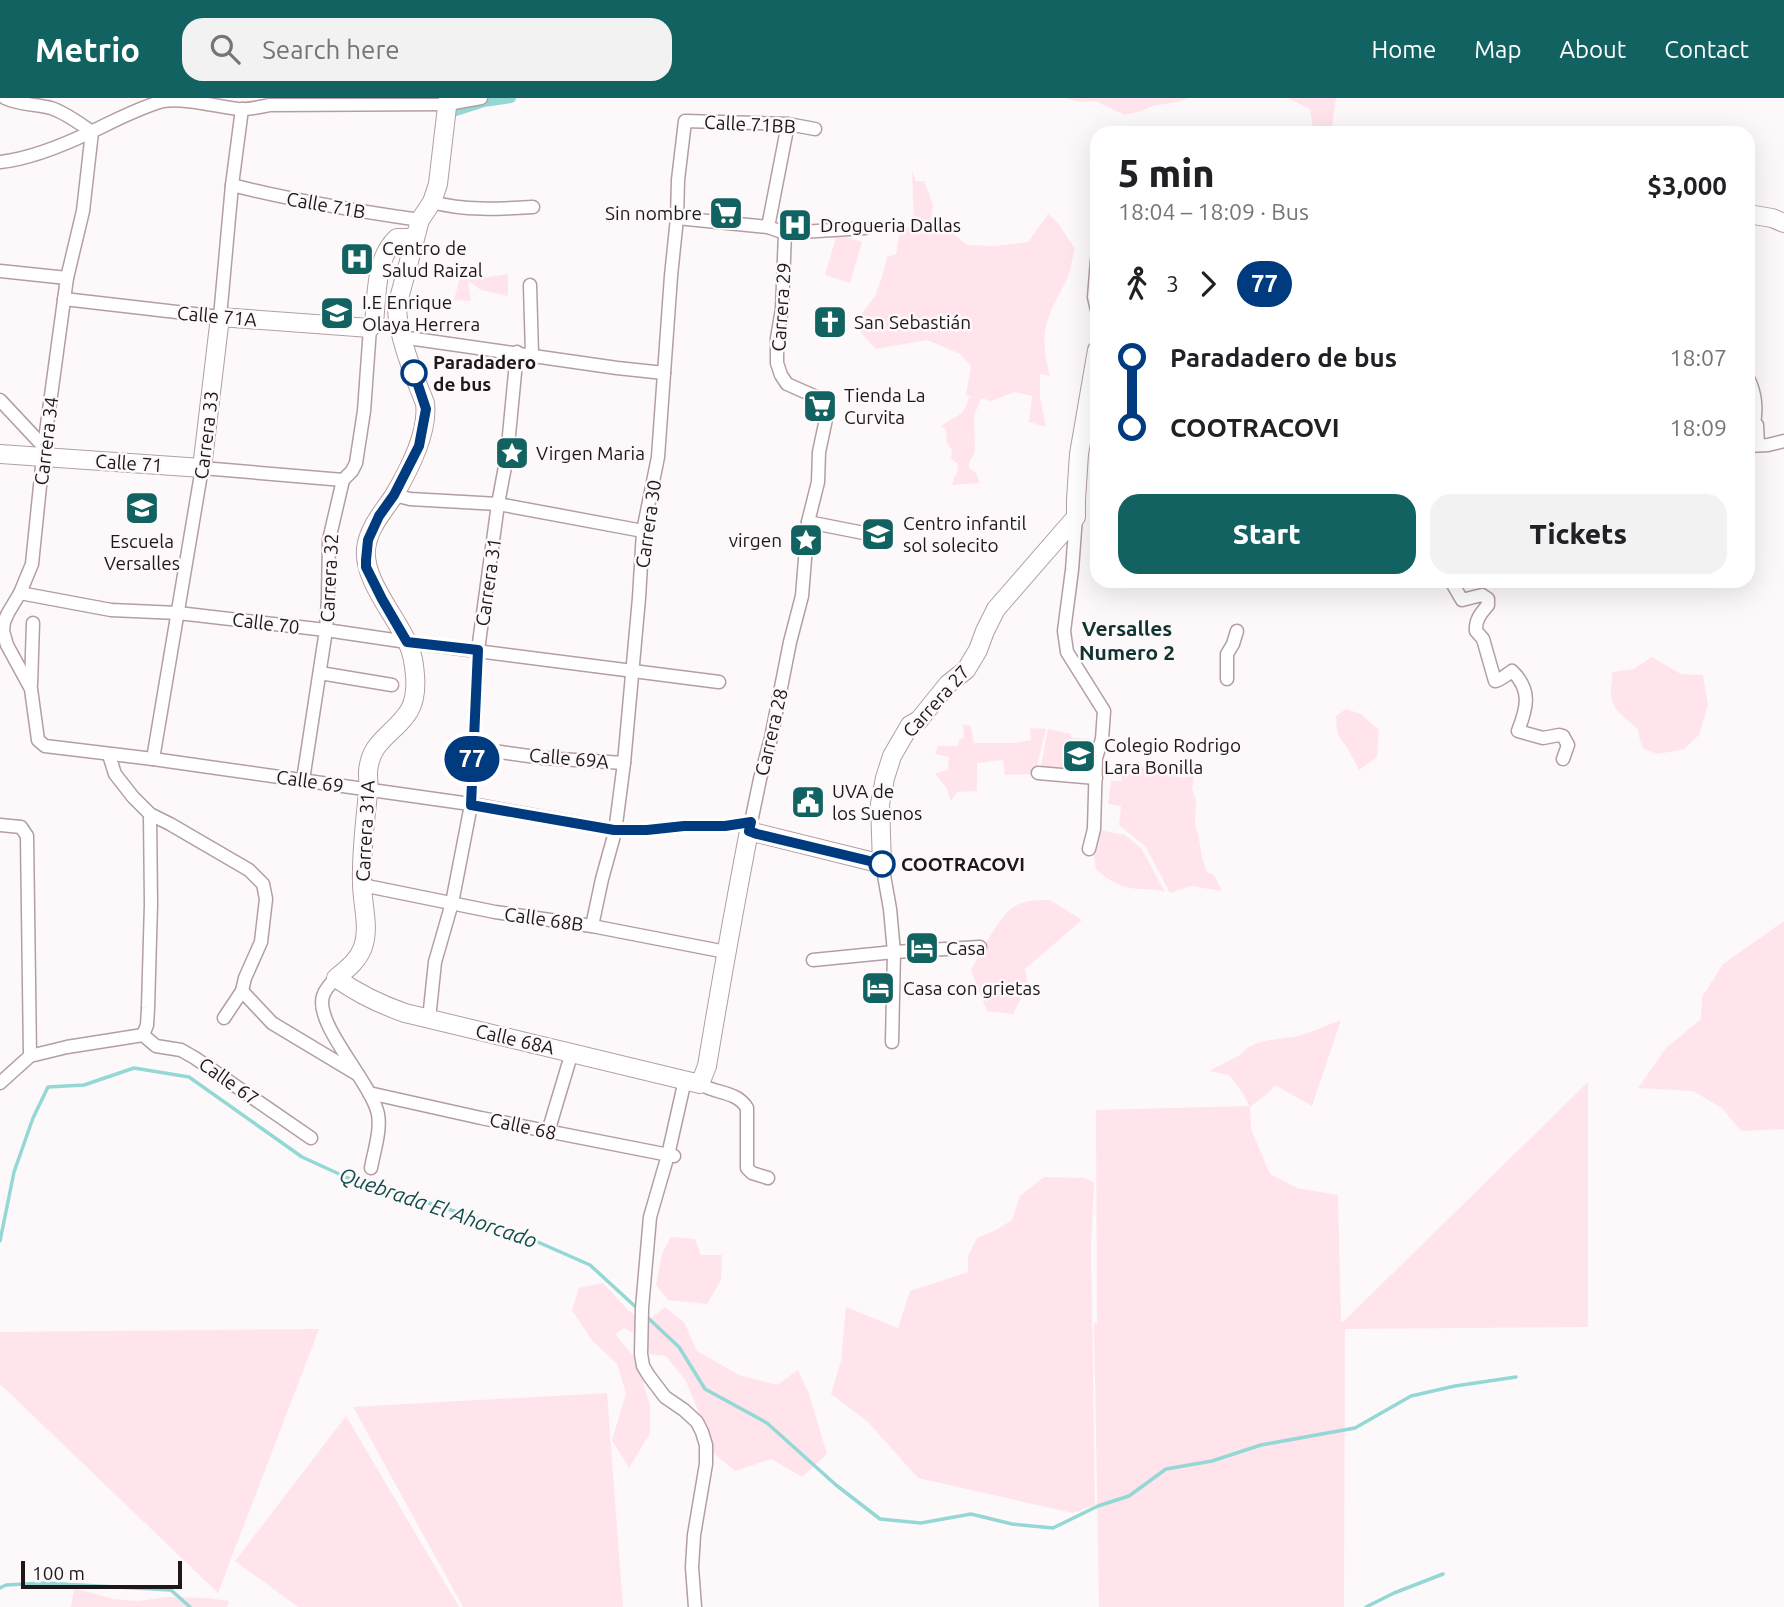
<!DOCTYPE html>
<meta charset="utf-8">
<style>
body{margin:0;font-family:Ubuntu,sans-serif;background:#f2f2f2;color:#202124;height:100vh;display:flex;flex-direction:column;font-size:26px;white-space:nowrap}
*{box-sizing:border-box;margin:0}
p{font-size:23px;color:#757577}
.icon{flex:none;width:38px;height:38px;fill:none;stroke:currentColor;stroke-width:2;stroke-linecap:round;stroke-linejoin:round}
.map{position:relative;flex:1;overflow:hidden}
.drawer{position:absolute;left:1090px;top:28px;width:665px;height:462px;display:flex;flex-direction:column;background:#fff;border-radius:21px;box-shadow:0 7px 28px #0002}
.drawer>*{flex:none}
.badge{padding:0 14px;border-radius:23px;font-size:24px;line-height:46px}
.scale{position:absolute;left:21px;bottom:18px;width:161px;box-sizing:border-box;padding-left:7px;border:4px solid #1f181a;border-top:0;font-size:19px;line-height:24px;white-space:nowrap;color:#1f181a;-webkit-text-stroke:5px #fdf9fa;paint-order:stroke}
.map>.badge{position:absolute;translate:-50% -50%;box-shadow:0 0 0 4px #fff}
.legs{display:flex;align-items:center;gap:10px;height:77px;padding:0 28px;font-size:23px}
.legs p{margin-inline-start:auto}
.summary{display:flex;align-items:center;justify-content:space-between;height:119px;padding:0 28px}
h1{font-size:38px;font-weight:800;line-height:52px}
.action{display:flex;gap:14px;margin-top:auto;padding:14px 28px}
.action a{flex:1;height:80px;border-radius:21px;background:#116261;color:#fff;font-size:28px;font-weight:800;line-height:80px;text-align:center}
.action a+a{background:#f2f2f2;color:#202124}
ul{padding:0 28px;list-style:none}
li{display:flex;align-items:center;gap:24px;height:70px;font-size:26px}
li i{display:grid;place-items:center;width:10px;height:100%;margin:0 9px;background:currentColor}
li i::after{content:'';width:18px;height:18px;margin:-9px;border:5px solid;border-radius:50%;background:#fff}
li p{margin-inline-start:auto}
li:first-child i{background:linear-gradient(#0000 50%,currentColor 0)}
li:last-child i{background:linear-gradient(currentColor 50%,#0000 0)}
header{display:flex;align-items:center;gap:42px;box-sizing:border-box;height:98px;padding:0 35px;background:#116261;color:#fff}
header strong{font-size:33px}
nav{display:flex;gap:38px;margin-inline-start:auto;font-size:24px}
.search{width:490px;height:63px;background:#f2f2f2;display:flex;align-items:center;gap:18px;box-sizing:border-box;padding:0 24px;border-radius:21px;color:#757577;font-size:26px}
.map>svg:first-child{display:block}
.built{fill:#f8ebef}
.green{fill:#ffe4ec}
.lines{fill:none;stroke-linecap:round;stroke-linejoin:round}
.stream{stroke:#93d8d5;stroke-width:3.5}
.canal{stroke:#93d8d5;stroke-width:10}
.street-casing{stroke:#b39ea5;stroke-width:15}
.secondary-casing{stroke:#b39ea5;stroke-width:20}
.street{stroke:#fff;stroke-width:12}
.secondary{stroke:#fff;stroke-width:18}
.line-1-casing{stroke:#fff;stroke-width:16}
.line-1{stroke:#003b80;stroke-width:10}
.stop-1-dot{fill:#fff;stroke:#003b80;stroke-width:3.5}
.labels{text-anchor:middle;stroke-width:5;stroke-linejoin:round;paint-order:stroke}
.street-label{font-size:19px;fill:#1f181a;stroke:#fdf9fa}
.poi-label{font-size:19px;fill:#1f181a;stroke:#fdf9fa;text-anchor:start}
.stop-label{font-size:19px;font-weight:bold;fill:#1f181a;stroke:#fdf9fa;text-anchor:start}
.neighbourhood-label{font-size:21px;font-weight:bold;fill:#103332;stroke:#fdf9fa}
.water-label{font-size:21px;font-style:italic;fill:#0f4c4b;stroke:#fdf9fa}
</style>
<header>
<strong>Metrio</strong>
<div class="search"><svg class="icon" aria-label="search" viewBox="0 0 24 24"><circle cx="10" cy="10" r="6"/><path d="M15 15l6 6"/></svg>Search here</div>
<nav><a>Home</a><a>Map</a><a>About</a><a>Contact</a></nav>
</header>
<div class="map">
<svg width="1784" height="1509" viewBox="0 0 1784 1509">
<rect width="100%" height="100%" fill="#fdf9fa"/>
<polygon class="built" points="1070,639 1090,641 1088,676 1067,675"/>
<g class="green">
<polygon points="1065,0 1189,0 1177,4 1153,8 1141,13 1125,17 1095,3 1080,4"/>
<polygon points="1288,0 1336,0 1332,29 1313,30 1310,11"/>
<path d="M 912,73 L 916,83 L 924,83 L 933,106 L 931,123 L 946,130 L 967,147 L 994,148 L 1028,144 L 1048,116 L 1058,125 L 1075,151 C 1072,160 1071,169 1068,178 C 1064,188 1058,198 1053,208 C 1041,234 1043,252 1050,278 L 1040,276 L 1040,299 L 1046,329 L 1029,324 L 1032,298 L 1015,294 L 991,303 L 981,300 L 974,318 L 975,351 L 973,358 L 969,365 L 969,370 L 976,375 L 980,385 L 952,387 L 954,379 L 957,376 L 958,366 L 951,361 L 952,352 L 947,345 L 946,331 L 941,328 C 957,316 963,321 969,299 L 976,300 L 966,297 L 971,268 L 960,256 L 927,242 L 876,251 L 860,234 L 862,215 L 875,198 L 882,179 L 887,159 L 896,156 L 900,133 L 914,127 Z"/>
<polygon points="837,136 862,144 850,185 825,177"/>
<polygon points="464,163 468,182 508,176 508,198 481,192 468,183 471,203 454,202"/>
<path d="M 1652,559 L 1681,576 L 1703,577 L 1708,607 L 1699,637 L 1684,651 L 1658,656 L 1644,651 L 1640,643 L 1638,631 C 1627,621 1612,613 1611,596 C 1610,589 1613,582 1612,574 L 1634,571 Z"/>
<polygon points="1346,611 1361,616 1379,632 1377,659 1359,672 1347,649 1342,643 1337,634 1336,618"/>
<polygon points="963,626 971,628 974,645 1014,645 1031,642 1030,630 1046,631 1035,676 1005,677 1003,662 977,665 977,693 957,694 951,703 947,691 935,675 948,672 949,659 935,656 938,648 958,648 959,642 964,639"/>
<polygon points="1048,631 1071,636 1064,676 1040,673"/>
<polygon points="1124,664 1132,665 1155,674 1167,675 1182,680 1194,678 1192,691 1196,702 1195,726 1199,741 1202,760 1207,774 1214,777 1222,793 1191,788 1170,795 1146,749 1119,727 1121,708 1108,706 1111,683 1121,683"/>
<path d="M 1099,732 L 1125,737 L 1141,750 L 1165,794 C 1157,791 1151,792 1143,791 C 1122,791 1112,784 1096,772 L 1093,752 Z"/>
<path d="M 1050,802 L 1082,822 L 1025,871 L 1028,887 L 1013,916 L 987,913 L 971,872 C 981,855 997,822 1012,810 C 1022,802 1038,802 1050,802 Z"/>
<polygon points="1784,823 1784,1031 1741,1033 1722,1010 1693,993 1638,990 1666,950 1701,921 1702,899 1723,866"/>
<path d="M 1341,922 L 1312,1008 L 1275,987 L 1268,995 L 1250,1009 L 1251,1031 L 1270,1076 L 1297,1090 L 1338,1097 L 1341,1224 L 1343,1224 L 1588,984 L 1588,1229 L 1345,1231 L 1344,1509 L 1099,1509 L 1094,1225 L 1097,1225 L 1096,1012 L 1249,1008 L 1244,997 L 1229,977 L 1209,973 L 1240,957 C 1253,940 1279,942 1298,938 C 1312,934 1327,927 1341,922 Z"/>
<polygon points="1044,1079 1085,1080 1094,1085 1091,1148 1095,1407 1073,1415 918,1380 867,1323 831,1296 841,1263 846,1209 898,1230 910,1193 968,1174 968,1158 977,1140 996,1132 1012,1122 1020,1098"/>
<polygon points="671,1139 695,1141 701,1157 722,1157 721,1182 707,1206 668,1202 656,1187 662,1156"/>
<polygon points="603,1185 628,1212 645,1225 665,1209 684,1224 697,1253 739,1277 777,1287 798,1272 809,1296 827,1356 802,1379 771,1361 735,1373 712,1354 696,1307 685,1282 666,1258 649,1256 645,1240 624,1230 615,1236 636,1261 650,1307 650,1335 629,1370 612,1342 626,1295 617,1266 591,1241 572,1212 579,1190"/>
<polygon points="319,1231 218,1495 0,1286 0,1234"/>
<polygon points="607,1295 623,1509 463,1509 353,1309"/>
<polygon points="346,1318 459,1509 298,1509 235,1463"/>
<polygon points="74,1490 113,1501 138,1503 168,1499 209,1500 229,1503 227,1509 71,1509"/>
</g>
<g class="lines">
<g class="stream">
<polyline points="0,1143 14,1074 33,1020 48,989 84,987 134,970 189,979 302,1059 348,1080 499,1127 590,1167 638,1211"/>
<polyline points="647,1219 679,1249 705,1291 767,1325 836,1387 880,1421 921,1425 971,1416 1012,1426 1053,1430 1098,1408 1129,1398 1166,1371 1212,1363 1261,1347 1355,1330 1411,1298 1455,1288 1516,1279"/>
<polyline points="0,1490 6,1487 44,1485 171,1492 190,1509"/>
<polyline points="1366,1509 1394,1495 1443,1476"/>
</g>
<polyline class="canal" points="456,13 484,4 511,0"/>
<g class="street-casing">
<g id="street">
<path d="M 5,0 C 20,7 36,6 51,10 C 66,15 79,25 92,34"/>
<polyline points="92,34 83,113 67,180 44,349 32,466 20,495 8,515 4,524 3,533 7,547 31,591 38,642 45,648 153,661 477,707 614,732 647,732 684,728 725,728 751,724"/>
<path d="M 0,64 C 29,61 66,46 93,33 C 116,22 138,10 163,3 C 187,0 214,8 238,11 C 248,12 260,9 270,7 L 448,6 L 481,0"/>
<path d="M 232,87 C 294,103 357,113 420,122"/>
<path d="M 432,104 C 465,113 498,111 533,109"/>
<polyline points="677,120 768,129 785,135 865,130"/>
<polyline points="768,129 788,26"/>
<polyline points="1097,162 1094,199 1097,212"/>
<polyline points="0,173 67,180"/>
<polyline points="530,187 532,257"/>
<polyline points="64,201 220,219 232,87 242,11"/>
<polyline points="401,239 617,270 664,275"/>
<path d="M 1748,280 C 1755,294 1757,309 1754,325 L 1757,327 L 1758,347"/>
<polyline points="0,302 44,349"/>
<polyline points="1748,348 1768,347 1784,343"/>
<polyline points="394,397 410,401 498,406 643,433"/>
<polyline points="1076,419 1072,472 1064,533 1067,554 1104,613 1102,641 1096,660 1094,731 1089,751"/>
<polyline points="808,424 879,438"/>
<path d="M 1451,483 L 1462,502 L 1482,497 L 1488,501 L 1488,507 C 1481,515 1475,522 1476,533 L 1483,541 L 1495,583 C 1501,582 1506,577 1512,573 C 1532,592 1527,610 1518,633 L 1543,640 L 1559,637 L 1563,638 L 1568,647 L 1563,661"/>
<polyline points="20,495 111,512 178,515 326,532 407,544 719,584"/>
<polyline points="320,575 392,587"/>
<polyline points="1227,581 1227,556 1233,546 1237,533"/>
<polyline points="31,587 33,525"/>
<polyline points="472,650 543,660 624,665"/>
<polyline points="109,657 115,676 133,699 150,716 170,726 249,772 263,786 266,801 261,844 245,880 242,893 224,920"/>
<polyline points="153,661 202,370 343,382"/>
<polyline points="1038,675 1096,680"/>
<polyline points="303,682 326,532 328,500 329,442 343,382 352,373 356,365 364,313 370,230"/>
<polyline points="0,727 21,729 27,738 30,958"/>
<polyline points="750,729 760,681 771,640 790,544 802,498 808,424 818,384 819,354 826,321 826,312 821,301 787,286 781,277 777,265 777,240 782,211 785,135"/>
<polyline points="882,766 890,811 894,854 892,944"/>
<polyline points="362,787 495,814 592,828 726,854"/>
<polyline points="592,828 602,781 615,734 624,665 639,500 643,433 658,359 671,178 677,120 678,82 685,23 788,26 815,31"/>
<polyline points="813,862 894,854 980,849"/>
<path d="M 336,880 C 331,885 325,891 323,898 C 314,926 371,984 378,1016 C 381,1033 374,1053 371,1070"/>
<polyline points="242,893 272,925 357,976"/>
<polyline points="429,921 435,864 452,805 471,707 478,552 498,406 507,358 517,254"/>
<polyline points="143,937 147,927 148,910 151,806 150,716"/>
<polyline points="143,937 156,948 181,952 195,960 311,1040"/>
<polyline points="685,982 668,1057 650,1119 642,1210 641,1256 643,1268 649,1278 665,1299 684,1312 697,1324 702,1334 706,1347 706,1366 694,1437 692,1469 695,1509"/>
<polyline points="0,985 30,958 67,949 143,937"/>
<path d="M 700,986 C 716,996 737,993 747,1010 L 747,1070 L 752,1075 L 768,1080"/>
<polyline points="369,995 481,1020 674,1058"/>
<polyline points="548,1034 572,954"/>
</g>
</g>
<g class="secondary-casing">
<g id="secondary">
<path d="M 448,0 L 438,86 L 432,104 L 420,122 L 397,208 C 397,236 414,278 425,305 C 429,335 408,374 393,399 C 382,415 368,431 366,451 C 363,482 396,518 408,546 C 413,556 414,566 415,577 C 416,589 415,603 409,613 C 395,636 370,642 368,674 C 368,681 369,688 368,695 C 365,725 361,755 362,785 C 362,806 370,829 363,849 C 358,863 347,871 336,880 C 357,895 379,906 405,915 L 700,986 L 707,968 C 720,890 734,811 749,733 L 882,766 L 880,706 L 885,680 L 892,658 L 910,627 L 919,622 L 948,586 L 966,572 L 978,552 L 985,533 L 996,511 L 1076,419 L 1076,402 L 1079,356 L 1097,252"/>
<polyline points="1748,116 1772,120 1784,125"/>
<path d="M 0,356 L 202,370 L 220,219 L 370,230 L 374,225 C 377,197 375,160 397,140 L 415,140"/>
</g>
</g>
<use href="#street" class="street"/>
<use href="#secondary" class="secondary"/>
</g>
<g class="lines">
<g class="line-1-casing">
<polyline id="line-1" points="414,275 426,311 419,348 394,397 379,418 368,442 366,462 366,469 382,501 407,544 478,552 471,707 614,732 647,732 684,728 725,728 751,724 749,733 757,736 882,766"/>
</g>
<use href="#line-1" class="line-1"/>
</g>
<defs>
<g id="supermarket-square" transform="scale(1.75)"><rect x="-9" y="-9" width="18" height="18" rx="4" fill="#116261" stroke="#fdf9fa"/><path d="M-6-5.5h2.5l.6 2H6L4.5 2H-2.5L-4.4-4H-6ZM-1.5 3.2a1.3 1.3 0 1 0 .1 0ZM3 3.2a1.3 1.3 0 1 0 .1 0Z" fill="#fff"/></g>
<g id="hospital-square" transform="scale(1.75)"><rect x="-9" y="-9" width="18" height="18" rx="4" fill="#116261" stroke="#fdf9fa"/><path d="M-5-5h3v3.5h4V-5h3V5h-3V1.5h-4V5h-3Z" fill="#fff"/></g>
<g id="school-square" transform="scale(1.75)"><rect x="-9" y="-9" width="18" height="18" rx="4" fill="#116261" stroke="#fdf9fa"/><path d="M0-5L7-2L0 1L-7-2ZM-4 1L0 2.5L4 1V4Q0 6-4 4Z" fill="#fff"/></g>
<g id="church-square" transform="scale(1.75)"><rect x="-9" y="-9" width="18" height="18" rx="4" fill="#116261" stroke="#fdf9fa"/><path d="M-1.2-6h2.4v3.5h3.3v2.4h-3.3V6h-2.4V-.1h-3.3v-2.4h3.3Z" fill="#fff"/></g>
<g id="sight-square" transform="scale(1.75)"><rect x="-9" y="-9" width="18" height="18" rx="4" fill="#116261" stroke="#fdf9fa"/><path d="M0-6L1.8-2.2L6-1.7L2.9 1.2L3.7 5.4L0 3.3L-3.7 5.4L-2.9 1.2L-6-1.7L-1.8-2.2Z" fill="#fff"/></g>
<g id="civic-square" transform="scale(1.75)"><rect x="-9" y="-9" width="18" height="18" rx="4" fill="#116261" stroke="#fdf9fa"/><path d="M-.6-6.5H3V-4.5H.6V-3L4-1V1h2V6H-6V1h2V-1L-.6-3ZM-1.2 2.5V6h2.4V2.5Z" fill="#fff"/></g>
<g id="hotel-square" transform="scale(1.75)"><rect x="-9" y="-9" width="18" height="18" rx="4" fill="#116261" stroke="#fdf9fa"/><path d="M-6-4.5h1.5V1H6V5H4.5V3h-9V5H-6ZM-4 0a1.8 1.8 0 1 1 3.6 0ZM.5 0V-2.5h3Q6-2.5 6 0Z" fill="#fff"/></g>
</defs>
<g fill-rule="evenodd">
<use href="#supermarket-square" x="726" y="115"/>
<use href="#hospital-square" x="795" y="127"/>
<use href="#hospital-square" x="357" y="161"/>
<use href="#school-square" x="337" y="215"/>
<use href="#church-square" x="830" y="224"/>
<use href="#supermarket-square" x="820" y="308"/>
<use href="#sight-square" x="512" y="355"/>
<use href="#school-square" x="142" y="410"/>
<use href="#school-square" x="878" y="436"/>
<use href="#sight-square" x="806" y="442"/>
<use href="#school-square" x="1079" y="658"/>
<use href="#civic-square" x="808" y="704"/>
<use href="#hotel-square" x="922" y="850"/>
<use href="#hotel-square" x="878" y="890"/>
</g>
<g class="stop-1-dot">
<circle cx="414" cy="275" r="12"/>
<circle cx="882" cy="766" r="12"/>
</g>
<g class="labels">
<g class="street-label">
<text transform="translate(750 26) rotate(3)" y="7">Calle 71BB</text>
<text transform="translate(326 107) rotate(10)" y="7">Calle 71B</text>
<text transform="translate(781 209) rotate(-86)" y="7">Carrera 29</text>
<text transform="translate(217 218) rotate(5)" y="7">Calle 71A</text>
<text transform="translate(206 337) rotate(-83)" y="7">Carrera 33</text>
<text transform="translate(46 343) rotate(-83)" y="7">Carrera 34</text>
<text transform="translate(129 365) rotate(4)" y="7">Calle 71</text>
<text transform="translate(648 426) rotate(-82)" y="7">Carrera 30</text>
<text transform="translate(329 480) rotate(-87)" y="7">Carrera 32</text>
<text transform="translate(488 484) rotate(-82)" y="7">Carrera 31</text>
<text transform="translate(266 525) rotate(7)" y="7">Calle 70</text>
<text transform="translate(936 603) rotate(-48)" y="7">Carrera 27</text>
<text transform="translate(771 634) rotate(-77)" y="7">Carrera 28</text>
<text transform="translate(569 660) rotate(5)" y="7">Calle 69A</text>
<text transform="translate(310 683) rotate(8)" y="7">Calle 69</text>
<text transform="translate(365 733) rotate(-87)" y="7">Carrera 31A</text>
<text transform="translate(544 821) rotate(8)" y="7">Calle 68B</text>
<text transform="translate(515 941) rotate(13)" y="7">Calle 68A</text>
<text transform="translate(229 983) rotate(35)" y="7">Calle 67</text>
<text transform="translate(523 1028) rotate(12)" y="7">Calle 68</text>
</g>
<g class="poi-label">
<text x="702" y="122" text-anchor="end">Sin nombre</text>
<text x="820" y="134">Drogueria Dallas</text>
<text x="382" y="157">Centro de<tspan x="382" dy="22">Salud Raizal</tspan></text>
<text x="362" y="211">I.E Enrique<tspan x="362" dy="22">Olaya Herrera</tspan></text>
<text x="854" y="231">San Sebastián</text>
<text x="844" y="304">Tienda La<tspan x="844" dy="22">Curvita</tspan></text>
<text x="536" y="362">Virgen Maria</text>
<text x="903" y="432">Centro infantil<tspan x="903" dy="22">sol solecito</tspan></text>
<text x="782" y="449" text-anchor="end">virgen</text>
<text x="142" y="450" text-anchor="middle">Escuela<tspan x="142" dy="22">Versalles</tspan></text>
<text x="1104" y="654">Colegio Rodrigo<tspan x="1104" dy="22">Lara Bonilla</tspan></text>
<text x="832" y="700">UVA de<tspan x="832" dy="22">los Suenos</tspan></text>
<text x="946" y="857">Casa</text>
<text x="903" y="897">Casa con grietas</text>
</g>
<g class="stop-label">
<text x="433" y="271">Paradadero<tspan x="433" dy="22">de bus</tspan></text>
<text x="901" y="773">COOTRACOVI</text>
</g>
<g class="neighbourhood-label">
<text x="1127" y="538">Versalles<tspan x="1127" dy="24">Numero 2</tspan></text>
</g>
<g class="water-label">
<text transform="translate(438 1110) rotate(19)" y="7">Quebrada El Ahorcado</text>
</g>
</g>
</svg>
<div class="scale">100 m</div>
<b class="badge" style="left:472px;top:661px;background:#003b80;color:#fff">77</b>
<section class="drawer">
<div class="summary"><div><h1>5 min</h1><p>18:04 – 18:09 · Bus</p></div><b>$3,000</b></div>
<div class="legs"><svg class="icon" aria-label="walk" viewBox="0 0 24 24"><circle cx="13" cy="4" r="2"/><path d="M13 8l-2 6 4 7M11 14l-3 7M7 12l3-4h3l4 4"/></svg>3<svg class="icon" aria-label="forward" viewBox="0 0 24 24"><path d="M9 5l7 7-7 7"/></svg><b class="badge" style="background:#003b80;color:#fff">77</b></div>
<ul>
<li><i style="color:#003b80"></i><b>Paradadero de bus</b><p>18:07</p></li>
<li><i style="color:#003b80"></i><b>COOTRACOVI</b><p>18:09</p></li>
</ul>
<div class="action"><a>Start</a><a>Tickets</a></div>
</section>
</div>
